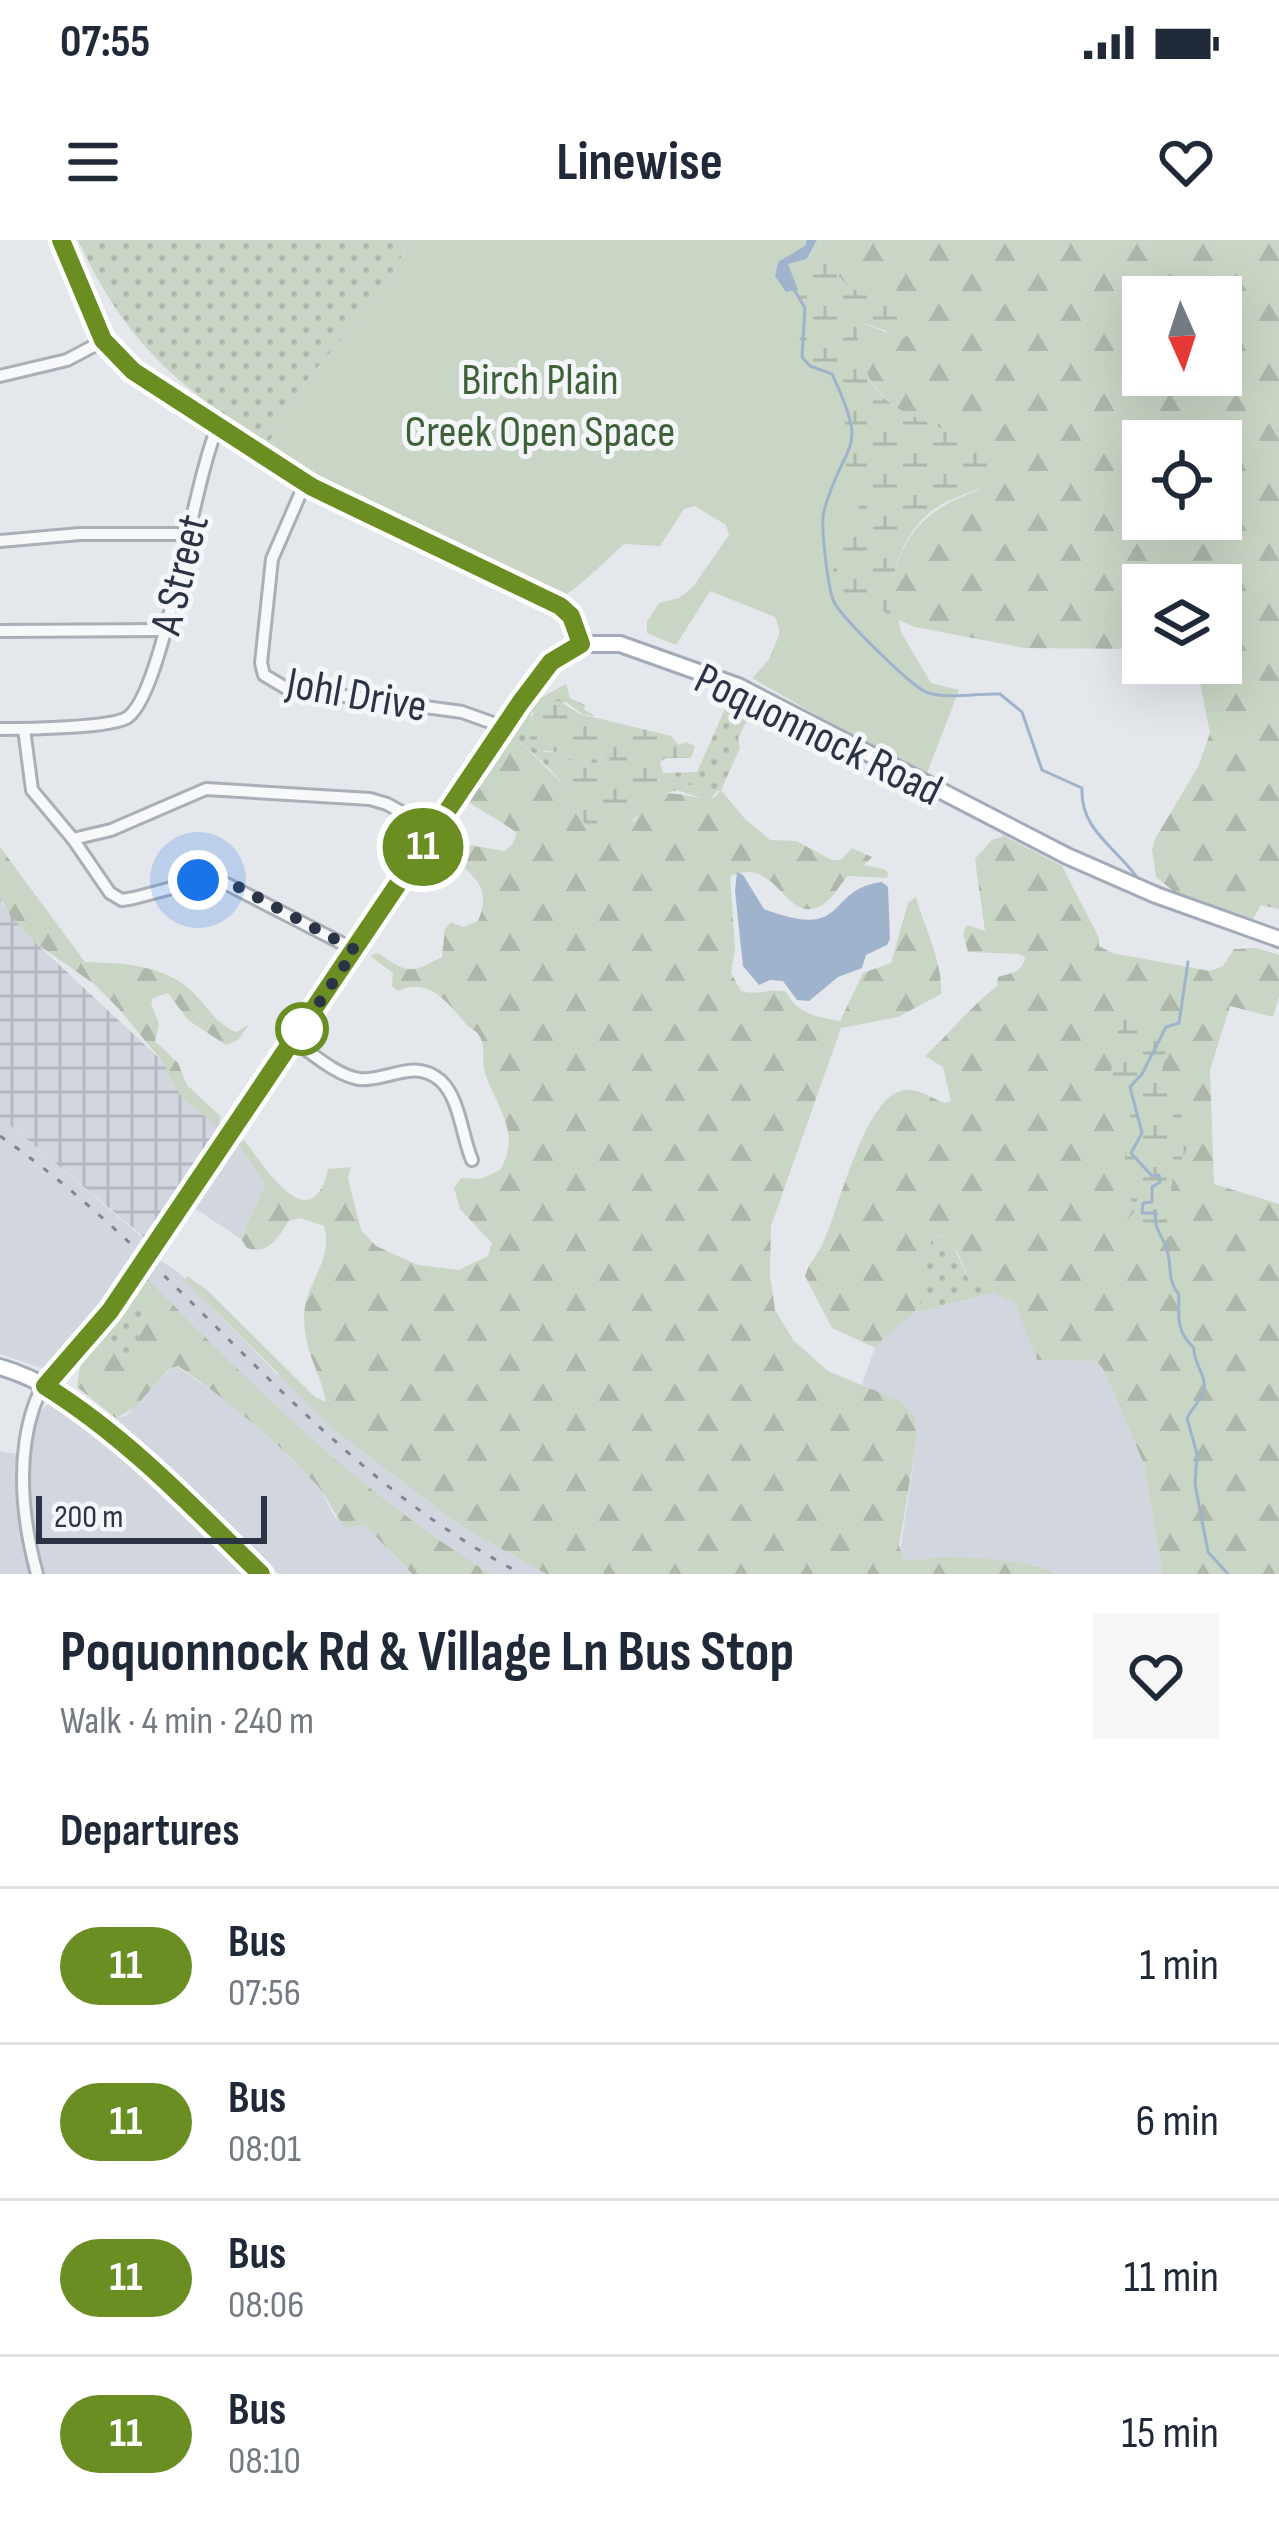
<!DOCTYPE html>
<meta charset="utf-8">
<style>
body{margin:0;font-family:"Sofia Sans Condensed",sans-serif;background:#f6f6f7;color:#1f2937;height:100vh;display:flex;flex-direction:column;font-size:45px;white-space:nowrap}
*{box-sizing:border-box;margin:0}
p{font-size:39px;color:#747a83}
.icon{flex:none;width:66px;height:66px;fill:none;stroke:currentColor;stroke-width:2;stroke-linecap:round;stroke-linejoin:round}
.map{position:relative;height:1334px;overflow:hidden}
.side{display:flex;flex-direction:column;background:#fff;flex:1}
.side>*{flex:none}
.badge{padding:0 24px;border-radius:39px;font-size:42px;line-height:78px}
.needle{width:78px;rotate:177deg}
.fabs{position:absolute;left:1122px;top:36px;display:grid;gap:24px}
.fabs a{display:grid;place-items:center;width:120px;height:120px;border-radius:0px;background:#fff;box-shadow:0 12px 48px #0002;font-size:60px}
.scale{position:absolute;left:36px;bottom:30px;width:231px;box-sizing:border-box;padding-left:12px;border:6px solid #2b3445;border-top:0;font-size:33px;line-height:42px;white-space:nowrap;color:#2b3445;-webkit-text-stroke:9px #f4f6f9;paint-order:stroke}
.you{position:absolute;width:60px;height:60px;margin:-30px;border:9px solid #fff;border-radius:50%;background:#1a73e8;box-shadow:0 0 0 18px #1a73e833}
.map>.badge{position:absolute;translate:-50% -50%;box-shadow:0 0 0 6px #fff}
h2{padding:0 60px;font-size:45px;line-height:108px}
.round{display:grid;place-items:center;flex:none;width:126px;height:126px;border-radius:0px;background:#f6f6f7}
.headline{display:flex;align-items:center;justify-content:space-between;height:204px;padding:0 60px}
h1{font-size:57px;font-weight:700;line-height:90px}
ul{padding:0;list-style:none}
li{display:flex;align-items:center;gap:36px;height:156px;padding:0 60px;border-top:3px solid #e0e1e3}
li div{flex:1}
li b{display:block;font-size:45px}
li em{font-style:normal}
li .badge{min-width:132px;font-weight:700;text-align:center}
.status{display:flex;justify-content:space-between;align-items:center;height:84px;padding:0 60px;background:#fff;direction:ltr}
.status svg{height:33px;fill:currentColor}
header{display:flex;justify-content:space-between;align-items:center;height:156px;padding:0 60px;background:#fff;font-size:54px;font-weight:700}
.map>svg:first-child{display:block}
.built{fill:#d2d6de}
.industrial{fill:url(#industrial-grid)}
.grass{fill:url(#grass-dots)}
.forest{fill:url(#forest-firs);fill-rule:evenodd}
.wetland{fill:url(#wetland-marsh)}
.green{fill:#c9d6c5}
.water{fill:#9fb4cc}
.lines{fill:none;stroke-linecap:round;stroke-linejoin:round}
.stream{stroke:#9fb4cc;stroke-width:3}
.minor-casing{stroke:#a9aeb7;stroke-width:16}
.major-casing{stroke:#a3abb8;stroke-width:20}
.minor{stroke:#f7f8fa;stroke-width:10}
.major{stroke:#fff;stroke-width:14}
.rail{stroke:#7d8696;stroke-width:3;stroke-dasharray:6 12;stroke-linecap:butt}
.line-casing{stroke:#fff;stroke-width:27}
.line{stroke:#6b8e23;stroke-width:18}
.walk{stroke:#2b3445;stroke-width:12;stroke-dasharray:0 21.6}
.stop-dot{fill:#fff;stroke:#6b8e23;stroke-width:6}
.labels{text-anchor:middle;stroke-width:10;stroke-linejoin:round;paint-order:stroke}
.park-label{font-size:45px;fill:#3f6138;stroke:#f4f6f9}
.street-label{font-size:45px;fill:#2b3445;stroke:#f4f6f9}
</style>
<div class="status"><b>07:55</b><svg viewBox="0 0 49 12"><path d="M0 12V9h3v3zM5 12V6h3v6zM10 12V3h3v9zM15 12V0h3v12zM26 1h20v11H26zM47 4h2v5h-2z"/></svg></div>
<header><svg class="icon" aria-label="menu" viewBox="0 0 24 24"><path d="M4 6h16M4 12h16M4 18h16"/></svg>Linewise<svg class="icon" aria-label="heart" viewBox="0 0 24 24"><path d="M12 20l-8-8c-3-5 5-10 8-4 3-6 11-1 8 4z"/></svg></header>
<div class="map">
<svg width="1279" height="1334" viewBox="0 0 1279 1334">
<defs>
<pattern id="industrial-grid" width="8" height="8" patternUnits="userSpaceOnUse" patternTransform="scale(3)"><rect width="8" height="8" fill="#d2d6de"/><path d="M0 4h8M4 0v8" fill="none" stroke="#b4b8c0"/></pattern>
<pattern id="grass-dots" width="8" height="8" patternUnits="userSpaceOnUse" patternTransform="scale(3)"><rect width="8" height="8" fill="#c9d6c5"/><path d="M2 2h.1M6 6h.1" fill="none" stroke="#adb8ab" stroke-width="1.8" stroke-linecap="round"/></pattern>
<pattern id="forest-firs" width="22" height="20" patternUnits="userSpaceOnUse" patternTransform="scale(3)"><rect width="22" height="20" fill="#c9d6c5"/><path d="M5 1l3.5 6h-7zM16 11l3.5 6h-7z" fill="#adb8ab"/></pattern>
<pattern id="wetland-marsh" width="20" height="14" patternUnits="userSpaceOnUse" patternTransform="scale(3)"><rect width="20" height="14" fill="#c9d6c5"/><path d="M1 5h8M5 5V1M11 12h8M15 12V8" fill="none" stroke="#adb8ab"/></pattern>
</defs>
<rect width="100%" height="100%" fill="#e4e7ec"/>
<g class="built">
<polygon points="0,877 148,1002 103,1068 44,1129 0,1114"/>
<polygon points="236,901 265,944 241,999 193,967"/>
<polygon points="161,1021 178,1032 277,1134 286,1137 339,1194 464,1288 546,1334 491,1334 436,1300 353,1238 269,1163 145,1036"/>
<polygon points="996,1052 1014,1062 1037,1120 1096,1121 1103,1129 1144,1224 1162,1334 1055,1334 1037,1326 972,1319 926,1318 917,1322 904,1319 900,1313 917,1198 915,1179 862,1144 873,1113 885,1094 916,1072"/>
<polygon points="174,1125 239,1169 319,1246 335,1278 364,1283 411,1334 279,1334 116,1178 126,1176"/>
<polygon points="50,1162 91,1188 243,1334 42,1334 33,1307 27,1217 39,1173"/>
<polygon points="0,1211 17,1214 30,1334 0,1334"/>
</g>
<polygon class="industrial" points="0,657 3,665 37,704 162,821 222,884 145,998 0,877"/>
<g class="grass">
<path d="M 78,0 L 410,0 L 384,51 L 309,137 L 268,204 C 174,143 127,104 78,0 Z"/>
<polygon points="566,444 570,458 585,465 584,469 594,476 582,474 566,462 531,473 530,489 544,512 589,513 610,519 609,525 570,520 550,523 548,527 520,502 504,503 537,460"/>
<polygon points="732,453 754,467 738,498 740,508 721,550 716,552 683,544 657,543 663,533 697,532"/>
<path d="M 935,994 L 951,1000 L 970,1043 L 996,1052 L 916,1072 C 928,1048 920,1019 935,994 Z"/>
<polygon points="133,1051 145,1063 136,1111 128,1121 104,1093"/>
</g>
<g class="forest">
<path d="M 820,0 L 1279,0 L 1279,669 L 1261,665 L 1251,683 L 1182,658 L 1156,637 L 1152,609 L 1155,599 L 1198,527 L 1210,493 L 1196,423 L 1221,423 L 1221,345 L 1143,345 L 1143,409 L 1024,408 L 915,387 L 888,375 C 894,307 913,273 979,250 L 984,212 C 922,179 861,170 856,90 L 862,83 L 886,92 L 909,76 L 847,46 L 822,15 ZM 1143,57 L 1221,57 L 1221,135 L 1143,135 ZM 1143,201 L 1221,201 L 1221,279 L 1143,279 Z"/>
<path d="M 520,502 L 565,546 L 572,569 L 591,590 L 635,581 C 656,535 680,561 714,558 L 721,550 L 745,579 L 770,600 L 796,601 L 832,620 L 841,620 L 852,608 L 872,617 L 864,625 L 886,630 L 889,635 L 886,638 L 848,636 C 839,645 834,658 822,665 C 785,687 779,615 730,636 L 735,708 L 731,733 L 741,751 C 757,756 770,748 786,752 C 797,774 817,777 840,781 L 863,733 L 891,723 L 908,663 L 916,657 C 924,688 943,721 941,754 L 898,777 L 841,788 L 771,986 L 770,1034 L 775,1070 L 794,1101 L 828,1131 L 900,1161 L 915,1178 L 917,1198 L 899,1306 L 904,1319 C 918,1322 927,1317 941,1317 C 967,1317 1036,1320 1055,1334 L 546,1334 L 464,1288 L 339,1194 L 185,1040 L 187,1036 L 207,1050 L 315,1157 L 326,1162 C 320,1131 305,1114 304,1078 C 304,1042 334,1023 324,986 L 300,978 L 289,981 C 278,997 270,1015 247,1008 L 241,999 L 265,944 L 238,904 L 244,900 C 263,924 311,1003 328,929 L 351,927 L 348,938 L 361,990 L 376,1006 L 418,1025 L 459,1030 L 488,1016 L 492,1003 L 460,969 L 454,948 L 461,938 L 481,939 L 500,930 C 522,893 497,868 485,833 C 481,822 486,808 480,797 C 475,788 473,792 466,784 C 448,763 429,736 398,751 L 392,746 L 393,733 L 370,716 L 378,713 C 409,734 410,734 442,717 L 445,689 L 451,682 L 463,687 L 478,681 C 494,643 469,636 448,610 L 458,603 L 504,611 L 512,605 L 517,593 C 503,582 484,573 469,562 L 504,503 Z"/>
<path d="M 1004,596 L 1062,626 L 1099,698 L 1099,706 L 1112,713 L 1210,731 L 1223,726 L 1234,709 L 1256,708 L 1279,715 L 1279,757 L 1273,777 L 1230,766 L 1210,830 L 1214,944 L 1279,964 L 1279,1334 L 1162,1334 L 1144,1224 L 1103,1129 L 1096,1121 L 1037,1120 L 1014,1062 L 970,1043 C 962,1025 957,997 935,994 C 920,1017 928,1054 917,1069 C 907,1083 888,1089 876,1108 L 832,1088 L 805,1036 C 809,1022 817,1016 823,1003 C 839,969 863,863 900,851 C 916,846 930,858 945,863 L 951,861 L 943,827 L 925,816 C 950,793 970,767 997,746 L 998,737 C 1011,733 1023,732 1025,717 L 1018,714 L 968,712 L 963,694 L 967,685 L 985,691 L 975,619 L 992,600 Z"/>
<path d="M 0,607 L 85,722 C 127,723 172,725 201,761 C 213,775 219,785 237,792 L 249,784 L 238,800 L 226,805 L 188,780 L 168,753 L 153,758 L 151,763 L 159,784 L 155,801 L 178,823 L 187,845 L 221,877 L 217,887 L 179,854 L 162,821 L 119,769 L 94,744 L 37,704 L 11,677 L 0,657 Z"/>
<path d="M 145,1036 C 253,1147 359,1253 491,1334 L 412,1334 L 364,1284 L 348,1288 C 332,1275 329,1257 315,1243 C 274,1199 228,1160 178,1126 L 170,1128 L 134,1168 L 116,1178 L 77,1147 L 80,1126 L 104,1093 L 127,1120 L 136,1111 L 145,1063 L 133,1051 Z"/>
</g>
<g class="wetland">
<path d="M 817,0 L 820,0 L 822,15 L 847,46 L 909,75 L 912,93 L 905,97 L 863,83 L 857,90 C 863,203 967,165 1001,235 L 995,242 C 973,253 947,257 928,274 C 861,333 901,453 913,529 L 763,435 L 779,395 L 779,381 L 689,112 L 778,22 L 792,36 L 788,24 L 808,19 Z"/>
<path d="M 559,461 L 580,474 L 671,496 L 679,505 L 686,502 L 695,506 L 691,518 L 666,518 L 660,522 L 663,533 L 657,542 L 695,545 L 716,552 L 710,561 L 677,550 L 653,557 L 628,586 L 591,590 L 572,569 L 565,546 L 548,527 L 550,523 L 570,520 L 608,525 L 610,519 C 585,510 560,515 535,509 C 520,483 533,465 559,461 Z"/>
<polygon points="1150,778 1170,785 1162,833 1192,899 1173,936 1167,979 1172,995 1163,1000 1134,994 1123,986 1134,972 1123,925 1131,896 1130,866 1111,832 1120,779"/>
</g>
<path class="green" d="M 410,0 L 812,0 L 811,6 L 790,15 L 781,35 C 817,75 794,78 801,120 C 809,128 819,128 827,134 C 847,151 847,200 844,222 L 862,249 L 853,298 L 835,316 L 833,331 L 848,359 L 873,361 L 888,375 L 898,377 L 901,392 L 931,443 L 959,450 L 927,533 L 881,512 L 752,438 C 768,421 788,404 775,377 L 710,351 L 676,405 L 647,393 L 647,382 L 659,363 L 679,358 L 692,348 L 729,295 L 726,285 L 695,266 L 684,269 L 660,306 L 624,304 C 604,322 587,340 567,354 L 351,257 L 268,204 L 309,137 L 384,51 Z"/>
<g class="water">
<polygon points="807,0 817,0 807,19 788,24 798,50 786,52 775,36 778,22 805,6"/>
<path d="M 737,632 L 743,635 L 764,669 C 851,702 824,649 882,642 L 888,647 L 890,699 L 887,705 L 866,715 L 862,728 L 838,737 L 809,761 L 797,760 L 783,741 L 770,740 L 759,745 L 743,726 L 735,651 Z"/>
</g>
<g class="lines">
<g class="stream">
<path d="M 795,51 L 805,68 L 802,117 L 810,126 L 832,134 C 871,217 844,197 824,271 C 820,284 828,349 834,362 C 843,379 909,444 926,452 C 947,460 978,453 1000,454 L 1022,472 L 1042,530 L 1082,548 C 1080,589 1114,606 1136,636"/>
<path d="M 1188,722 L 1179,783 L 1166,787 L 1142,834 L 1130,847 L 1142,893 L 1131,913 L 1152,936 L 1159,935 L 1160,942 L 1152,947 L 1152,962 L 1143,963 L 1142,973 L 1156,973 C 1153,991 1165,997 1168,1014 C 1172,1033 1167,1038 1179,1055 C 1178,1077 1177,1093 1194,1108 C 1193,1123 1207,1136 1204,1150 C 1202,1158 1192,1169 1187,1178 L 1197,1214 L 1195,1244 L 1208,1312 L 1228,1334"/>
</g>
<g class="minor-casing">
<g id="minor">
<polyline points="0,136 67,120 103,101"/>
<polyline points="305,243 272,319 261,423 264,435 286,448 462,472 504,487"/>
<polyline points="0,301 80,294 185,294"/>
<polyline points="0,391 165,390"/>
<path d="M 0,489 C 23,489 114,488 128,477 C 165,450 192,243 218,186"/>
<polyline points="24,489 32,550 73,599 110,653 122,660 134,658 213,637 355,710"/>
<polyline points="73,599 111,590 206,549 370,559 387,564 434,590"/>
<path d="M 294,801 C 313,814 336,835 359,839 C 388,842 414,817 441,841 C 460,859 462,897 472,920"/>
<polyline points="148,1015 523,459 555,419 581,404"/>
<polyline points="47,1144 79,1111 138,1029"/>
<path d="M 37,1334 C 15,1253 10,1144 91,1094"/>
</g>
</g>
<g class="major-casing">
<g id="major">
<polyline points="61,0 103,101 133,131 312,247 559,366 571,376 581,404 620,404 738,446 1067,616 1156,655 1279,699"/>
<path d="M 0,1127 C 101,1157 187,1262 261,1334"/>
</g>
</g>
<use href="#minor" class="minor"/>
<use href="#major" class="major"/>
<path class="rail" d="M 0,896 C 188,1027 315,1228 522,1334"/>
</g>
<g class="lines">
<g class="line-casing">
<path id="line" d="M 61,0 L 103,100 L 133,131 L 312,247 L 560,366 L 571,376 L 581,404 L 551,422 L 520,463 L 110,1071 L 45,1146 C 127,1197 193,1267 261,1334"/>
</g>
<use href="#line" class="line"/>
<polyline class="walk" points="198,640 213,637 231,643 355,710 298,794 302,789"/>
</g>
<circle class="stop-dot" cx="302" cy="789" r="24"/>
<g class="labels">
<g class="park-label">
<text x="540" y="154">Birch Plain<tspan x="540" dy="52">Creek Open Space</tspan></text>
</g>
<g class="street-label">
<text transform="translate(178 334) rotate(-76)" y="16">A Street</text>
<text transform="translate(357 453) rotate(10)" y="16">Johl Drive</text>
<text transform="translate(819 493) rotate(26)" y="16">Poquonnock Road</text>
</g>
</g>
</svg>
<div class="fabs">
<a><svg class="needle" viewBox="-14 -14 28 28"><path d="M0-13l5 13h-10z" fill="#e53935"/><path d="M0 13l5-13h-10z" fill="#747a83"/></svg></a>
<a><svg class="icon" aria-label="locate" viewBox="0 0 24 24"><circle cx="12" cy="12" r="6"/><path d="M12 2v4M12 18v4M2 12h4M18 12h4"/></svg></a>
<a><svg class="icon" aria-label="layers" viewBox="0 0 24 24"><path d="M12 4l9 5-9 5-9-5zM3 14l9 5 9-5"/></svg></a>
</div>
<div class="scale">200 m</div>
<div class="you" style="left:198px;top:640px"></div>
<b class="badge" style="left:423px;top:607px;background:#6b8e23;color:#fff">11</b>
</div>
<section class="side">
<div class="headline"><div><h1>Poquonnock Rd &amp; Village Ln Bus Stop</h1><p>Walk · 4 min · 240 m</p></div><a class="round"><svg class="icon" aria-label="heart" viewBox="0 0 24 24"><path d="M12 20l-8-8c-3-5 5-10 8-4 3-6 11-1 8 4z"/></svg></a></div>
<h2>Departures</h2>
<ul>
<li><span class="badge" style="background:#6b8e23;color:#fff">11</span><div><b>Bus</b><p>07:56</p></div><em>1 min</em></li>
<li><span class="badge" style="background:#6b8e23;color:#fff">11</span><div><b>Bus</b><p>08:01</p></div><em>6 min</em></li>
<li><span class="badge" style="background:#6b8e23;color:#fff">11</span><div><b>Bus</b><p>08:06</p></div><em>11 min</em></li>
<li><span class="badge" style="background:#6b8e23;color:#fff">11</span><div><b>Bus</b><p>08:10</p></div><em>15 min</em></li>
</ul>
</section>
